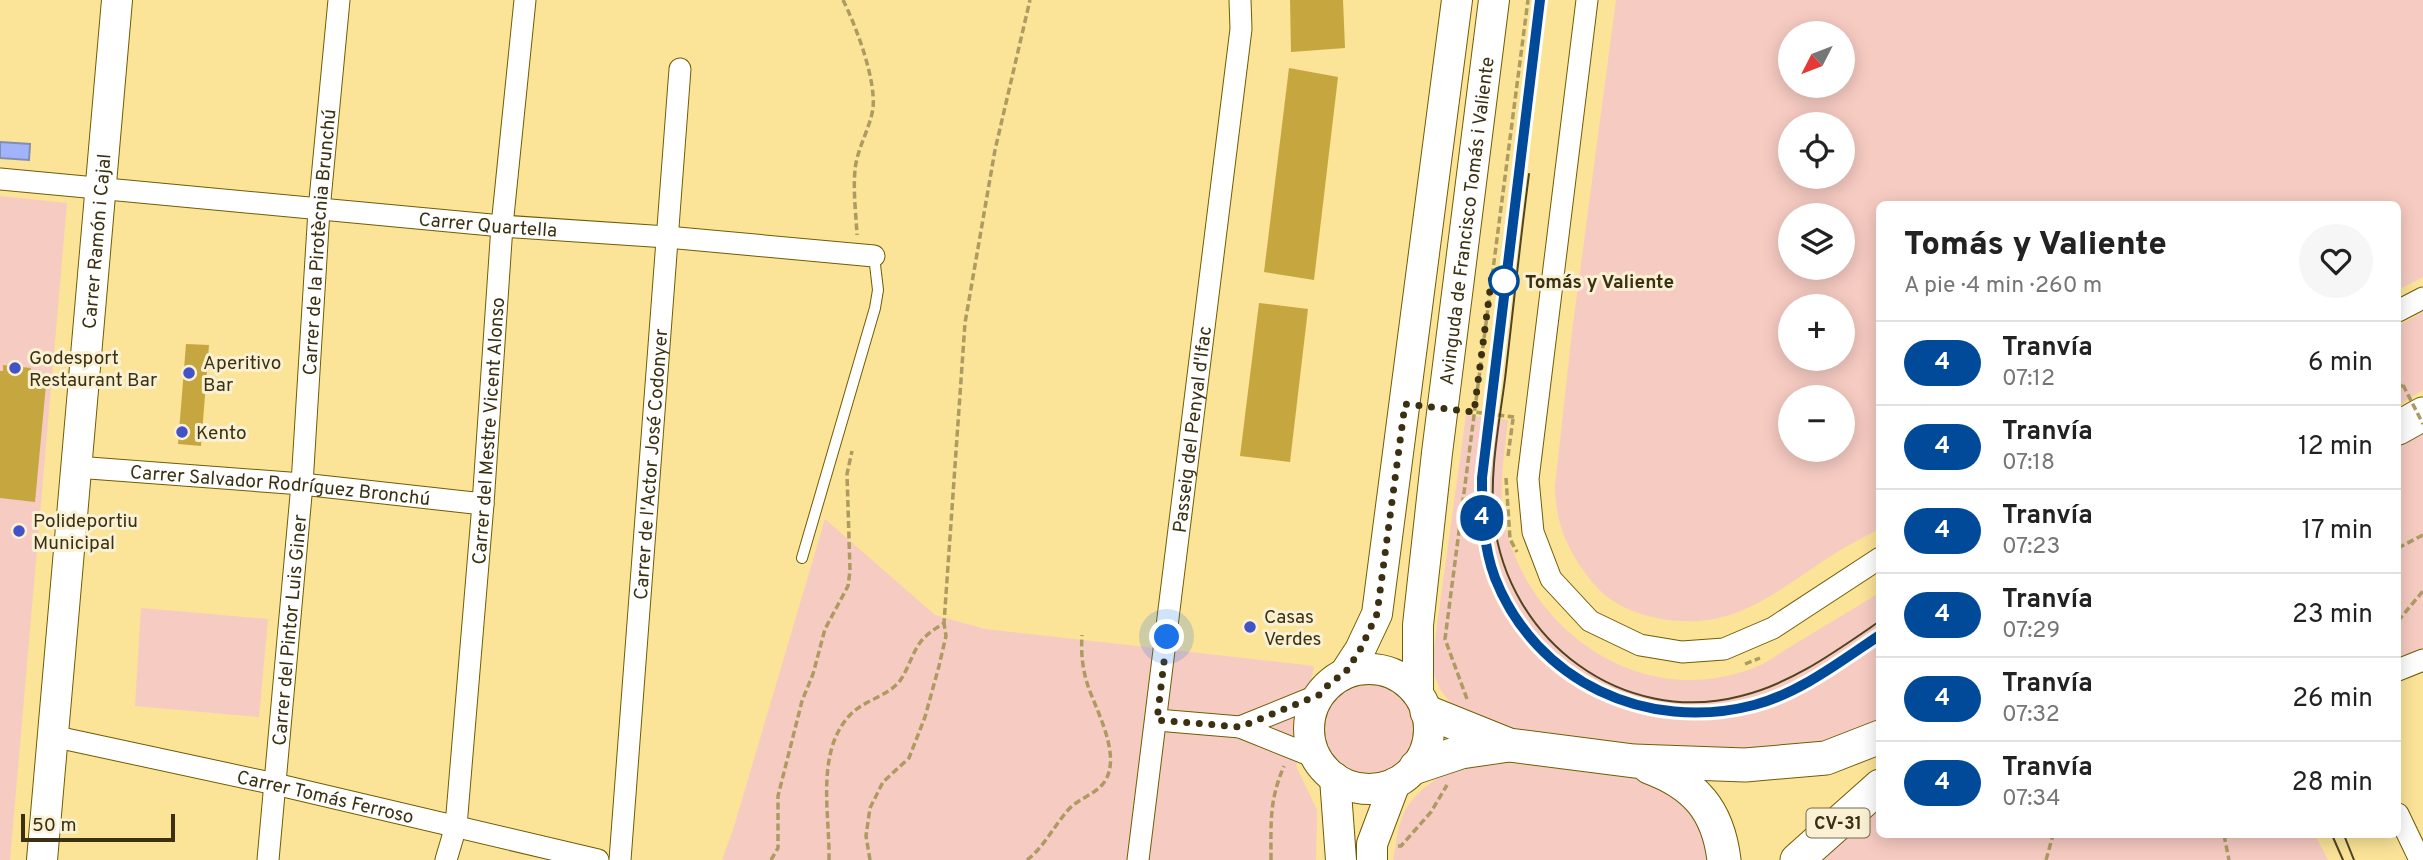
<!DOCTYPE html>
<html lang="es">
<meta charset="utf-8">
<style>
body{margin:0;font-family:Overpass,sans-serif;background:#f6f6f6;color:#222;height:100vh;display:flex;flex-direction:column;font-size:26px;white-space:nowrap}
*{box-sizing:border-box;margin:0}
p{font-size:23px;color:#767676}
.icon{flex:none;width:38px;height:38px;fill:none;stroke:currentColor;stroke-width:2;stroke-linecap:round;stroke-linejoin:round}
.map{position:relative;flex:1;overflow:hidden}
.panel{position:absolute;left:1876px;top:201px;width:525px;height:637px;display:flex;flex-direction:column;background:#fff;border-radius:10px;box-shadow:0 4px 18px #0003}
.panel>*{flex:none}
.badge{padding:0 14px;border-radius:23px;font-size:24px;line-height:46px}
.needle{width:46px;rotate:228deg}
.controls{position:absolute;left:1778px;top:21px;display:grid;gap:14px}
.controls a{display:grid;place-items:center;width:77px;height:77px;border-radius:50%;background:#fff;box-shadow:0 4px 18px #0003;font-size:35px}
.scale{position:absolute;left:21px;bottom:18px;width:154px;box-sizing:border-box;padding-left:7px;border:4px solid #3b3112;border-top:0;font-size:19px;line-height:24px;white-space:nowrap;color:#3b3112;-webkit-text-stroke:5px #faf1d4;paint-order:stroke}
.you{position:absolute;width:35px;height:35px;margin:-18px;border:5px solid #fff;border-radius:50%;background:#1a73e8;box-shadow:0 0 0 10px #1a73e833}
.map>.badge{position:absolute;translate:-50% -50%;box-shadow:0 0 0 4px #fff}
.round{display:grid;place-items:center;flex:none;width:74px;height:74px;border-radius:37px;background:#f6f6f6}
.summary{display:flex;align-items:center;justify-content:space-between;height:119px;padding:0 28px}
h1{font-size:33px;font-weight:800;line-height:52px}
ul{padding:0;list-style:none}
li{display:flex;align-items:center;gap:21px;height:84px;padding:0 28px;border-top:2px solid #e0e0e0}
li div{flex:1}
li b{display:block;font-size:26px}
li em{font-style:normal}
li .badge{min-width:77px;font-weight:700;text-align:center}
.map>svg:first-child{display:block}
.green{fill:#f6cbc2;fill-rule:evenodd}
.water{fill:#a2b4f9;stroke:#838db4;stroke-width:2}
.building{fill:#c6a73f}
.lines{fill:none;stroke-linecap:round;stroke-linejoin:round}
.lane-casing{stroke:#725c03;stroke-width:12}
.street-casing{stroke:#725c03;stroke-width:23}
.secondary-casing{stroke:#725c03;stroke-width:32}
.primary-casing{stroke:#725c03;stroke-width:35}
.path{stroke:#ad9b62;stroke-width:3.5;stroke-dasharray:7 3.5;stroke-linecap:butt}
.lane{stroke:#fff;stroke-width:10}
.street{stroke:#fff;stroke-width:21}
.secondary{stroke:#fff;stroke-width:30}
.primary{stroke:#fff;stroke-width:33}
.tram{stroke:#504420;stroke-width:2}
.path-bridge{stroke:#ad9b62;stroke-width:3.5;stroke-dasharray:7 3.5;stroke-linecap:butt}
.line-casing{stroke:#fff;stroke-width:16}
.line{stroke:#004a99;stroke-width:10}
.walk{stroke:#3b3112;stroke-width:7;stroke-dasharray:0 12.6}
.stop-dot{fill:#fff;stroke:#004a99;stroke-width:3.5}
.poi-dot{fill:#4352c6;stroke:#faf1d4;stroke-width:2.5}
.labels{text-anchor:middle;stroke-width:6;stroke-linejoin:round;paint-order:stroke}
.shield{fill:#faf1d4;stroke:#746b4c;stroke-width:2}
.shield-label{font-size:18px;font-weight:bold;fill:#3b3112}
.street-label{font-size:19px;fill:#3b3112;stroke:#faf1d4}
.stop-label{font-size:19px;font-weight:bold;fill:#3b3112;stroke:#faf1d4;text-anchor:start}
.poi-label{font-size:19px;fill:#3b3112;stroke:#faf1d4;text-anchor:start}
</style>
<div class="map">
<svg width="2423" height="860" viewBox="0 0 2423 860">
<rect width="100%" height="100%" fill="#fbe398"/>
<g class="green">
<path d="M 1616,0 L 2423,0 L 2423,277 L 2398,290 L 2398,205 L 1880,205 L 1879,529 C 1867,536 1854,542 1842,549 C 1777,589 1734,636 1652,617 C 1629,612 1608,601 1593,583 C 1569,554 1555,524 1555,486 L 1572,332 ZM 1843,33 L 1843,86 L 1790,86 L 1790,33 ZM 1843,124 L 1843,177 L 1790,177 L 1790,124 ZM 1843,215 L 1843,268 L 1790,268 L 1790,215 ZM 1843,306 L 1843,359 L 1790,359 L 1790,306 ZM 1843,397 L 1843,450 L 1790,450 L 1790,397 Z"/>
<polygon points="0,196 67,203 10,860 0,860"/>
<polygon points="2423,312 2423,390 2398,405 2398,326"/>
<path d="M 1466,415 L 1508,420 C 1504,458 1496,501 1508,537 C 1540,641 1650,710 1756,667 C 1769,662 1781,652 1793,645 C 1822,628 1851,610 1879,593 L 1879,728 L 1820,750 L 1738,758 L 1511,732 L 1461,713 L 1449,701 L 1440,689 L 1434,675 L 1433,655 Z"/>
<polygon points="2423,427 2423,654 2398,664 2398,441"/>
<polygon points="825,519 935,615 985,629 1314,666 1296,766 1317,810 1316,860 722,860 733,830"/>
<polygon points="141,608 268,619 259,717 135,706"/>
<circle cx="1370" cy="731" r="47"/>
<path d="M 1474,760 L 1647,776 L 1691,801 L 1713,860 L 1393,860 C 1396,846 1397,830 1402,817 C 1414,788 1447,771 1474,760 Z"/>
<polygon points="1879,810 1880,835 2315,835 2328,860 1822,860"/>
</g>
<polygon class="water" points="0,142 30,144 29,160 0,158"/>
<g class="building">
<polygon points="1290,0 1343,0 1345,48 1291,52"/>
<polygon points="1289,68 1338,77 1314,280 1264,272"/>
<polygon points="1259,303 1308,309 1290,462 1240,456"/>
<polygon points="186,344 209,345 201,446 178,444"/>
<polygon points="3,365 31,368 30,372 47,374 35,502 0,498 0,371 3,371"/>
</g>
<g class="lines">
<g class="lane-casing">
<polyline id="lane" points="802,558 875,308 878,290 874,256"/>
</g>
<g class="street-casing">
<g id="street">
<polyline points="1587,0 1528,479 1533,532 1551,579 1590,621 1640,645 1682,652 1724,649 1773,628 1880,558"/>
<path id="s1" d="M 0,179 L 502,226 L 667,237 L 874,256"/>
<polyline points="2398,311 2423,298"/>
<path id="s2" d="M 76,467 L 302,484 L 483,504"/>
<polyline points="2398,670 2423,660"/>
<polyline points="1157,720 1240,727 1317,758"/>
<polyline points="1240,727 1319,695"/>
<path id="s3" d="M 52,736 L 275,784 L 598,860"/>
<polyline points="2398,814 2420,860"/>
<path id="s4" d="M 268,860 L 302,484 L 319,210 L 339,0"/>
<path id="s5" d="M 446,860 L 456,826 L 483,504 L 502,226 L 525,0"/>
<path id="s6" d="M 620,860 L 680,69"/>
<path id="s7" d="M 1138,860 L 1241,29 L 1240,0"/>
</g>
</g>
<g class="secondary-casing">
<g id="secondary">
<circle cx="1369" cy="729" r="60"/>
<polyline points="1345,673 1360,650 1377,614 1457,0"/>
<path id="s8" d="M 1418,694 L 1418,625 L 1437,453 L 1494,0"/>
<polyline points="1335,778 1341,860"/>
<path id="s9" d="M 42,860 L 117,0"/>
<polyline points="1372,860 1372,844 1395,783"/>
</g>
</g>
<g class="primary-casing">
<g id="primary">
<polyline points="2398,428 2423,414"/>
<polyline points="1427,712 1509,745 1634,761 1745,765 1826,758 1880,737"/>
<polyline points="1416,767 1461,752 1509,745"/>
<path d="M 1649,767 C 1695,784 1718,810 1724,860"/>
<polyline points="1797,860 1880,786"/>
</g>
</g>
<g class="path">
<path d="M 843,0 C 856,26 876,79 873,108 C 870,129 857,148 855,170 C 853,191 856,214 857,235"/>
<polyline points="2398,388 2403,385"/>
<polyline points="1466,411 1514,417"/>
<polyline points="1508,456 1513,419"/>
<polyline points="1506,478 1510,539 1517,552"/>
<polyline points="2398,548 2423,535"/>
<polyline points="2398,621 2423,591"/>
<polyline points="1745,664 1760,658"/>
<polyline points="1467,699 1445,639 1528,0"/>
<polyline points="2224,835 2229,860"/>
<polyline points="1398,846 1401,846 1431,812 1447,785"/>
<polyline points="771,860 778,848 778,796 802,701 813,674 825,629 848,586 850,571 847,474 852,451"/>
<path d="M 829,860 C 830,815 815,752 850,715 C 864,700 886,697 899,682 C 908,670 911,656 919,644 C 925,635 935,629 944,623 L 965,323 L 995,150 L 1030,0"/>
<polyline points="870,860 866,836 870,808 883,782 909,758 925,717 939,666 946,636 944,623"/>
<path d="M 1027,860 C 1044,847 1054,826 1068,810 C 1078,799 1093,795 1102,785 C 1125,759 1095,709 1087,683 C 1082,666 1081,652 1082,635"/>
<path d="M 1271,860 C 1271,823 1269,801 1284,766"/>
<polyline points="2046,860 2053,835"/>
</g>
<use href="#lane" class="lane"/>
<use href="#street" class="street"/>
<use href="#secondary" class="secondary"/>
<use href="#primary" class="primary"/>
<g class="tram">
<path d="M 1540,0 L 1482,478 C 1482,512 1483,546 1495,578 C 1537,682 1647,733 1754,705 C 1800,693 1841,661 1880,635"/>
<path d="M 1529,174 C 1520,242 1513,311 1505,379 C 1499,425 1489,474 1494,521 C 1508,640 1622,727 1741,696 C 1793,683 1836,651 1880,621"/>
<polyline points="2332,835 2343,860"/>
<polyline points="2344,835 2354,860"/>
</g>
<polyline class="path-bridge" points="2403,385 2423,424"/>
</g>
<g class="lines">
<g class="line-casing">
<path id="line" d="M 1540,0 L 1482,478 C 1482,512 1483,546 1495,578 C 1536,682 1647,733 1754,705 C 1800,693 1841,661 1880,635"/>
</g>
<use href="#line" class="line"/>
<polyline class="walk" points="1167,637 1157,720 1240,727 1319,695 1331,682 1345,673 1360,650 1377,614 1405,404 1474,412 1492,275 1504,281"/>
</g>
<circle class="stop-dot" cx="1504" cy="281" r="14"/>
<g class="poi-dot">
<circle cx="15" cy="368" r="7"/>
<circle cx="189" cy="373" r="7"/>
<circle cx="182" cy="432" r="7"/>
<circle cx="19" cy="531" r="7"/>
<circle cx="1250" cy="627" r="7"/>
</g>
<g class="labels">
<rect class="shield" x="1806.5" y="808.5" width="63" height="29" rx="5"/>
<g class="shield-label">
<text x="1838" y="829">CV-31</text>
</g>
<g class="street-label">
<text dy="7" stroke="none"><textPath href="#s8" startOffset="476">Avinguda de Francisco Tomás i Valiente</textPath></text>
<text dy="7" stroke="none"><textPath href="#s1" startOffset="490">Carrer Quartella</textPath></text>
<text dy="7" stroke="none"><textPath href="#s9" startOffset="621">Carrer Ramón i Cajal</textPath></text>
<text dy="7" stroke="none"><textPath href="#s4" startOffset="620">Carrer de la Pirotècnia Brunchú</textPath></text>
<text dy="7" stroke="none"><textPath href="#s7" startOffset="434">Passeig del Penyal d'Ifac</textPath></text>
<text dy="7" stroke="none"><textPath href="#s5" startOffset="432">Carrer del Mestre Vicent Alonso</textPath></text>
<text dy="7" stroke="none"><textPath href="#s6" startOffset="397">Carrer de l'Actor José Codonyer</textPath></text>
<text dy="7" stroke="none"><textPath href="#s2" startOffset="205">Carrer Salvador Rodríguez Bronchú</textPath></text>
<text dy="7" stroke="none"><textPath href="#s4" startOffset="231">Carrer del Pintor Luis Giner</textPath></text>
<text dy="7" stroke="none"><textPath href="#s3" startOffset="280">Carrer Tomás Ferroso</textPath></text>
</g>
<g class="stop-label">
<text x="1525" y="288">Tomás y Valiente</text>
</g>
<g class="poi-label">
<text x="29" y="364">Godesport<tspan x="29" dy="22">Restaurant Bar</tspan></text>
<text x="203" y="369">Aperitivo<tspan x="203" dy="22">Bar</tspan></text>
<text x="196" y="439">Kento</text>
<text x="33" y="527">Polideportiu<tspan x="33" dy="22">Municipal</tspan></text>
<text x="1264" y="623">Casas<tspan x="1264" dy="22">Verdes</tspan></text>
</g>
</g>
</svg>
<div class="controls">
<a><svg class="needle" viewBox="-14 -14 28 28"><path d="M0-13l5 13h-10z" fill="#e53935"/><path d="M0 13l5-13h-10z" fill="#767676"/></svg></a>
<a><svg class="icon" aria-label="locate" viewBox="0 0 24 24"><circle cx="12" cy="12" r="6"/><path d="M12 2v4M12 18v4M2 12h4M18 12h4"/></svg></a>
<a><svg class="icon" aria-label="layers" viewBox="0 0 24 24"><path d="M12 4l9 5-9 5-9-5zM3 14l9 5 9-5"/></svg></a>
<a>+</a>
<a>−</a>
</div>
<div class="scale">50 m</div>
<div class="you" style="left:1167px;top:637px"></div>
<b class="badge" style="left:1482px;top:518px;background:#004a99;color:#fff">4</b>
<section class="panel">
<div class="summary"><div><h1>Tomás y Valiente</h1><p>A pie · 4 min · 260 m</p></div><a class="round"><svg class="icon" aria-label="heart" viewBox="0 0 24 24"><path d="M12 20l-8-8c-3-5 5-10 8-4 3-6 11-1 8 4z"/></svg></a></div>
<ul>
<li><span class="badge" style="background:#004a99;color:#fff">4</span><div><b>Tranvía</b><p>07:12</p></div><em>6 min</em></li>
<li><span class="badge" style="background:#004a99;color:#fff">4</span><div><b>Tranvía</b><p>07:18</p></div><em>12 min</em></li>
<li><span class="badge" style="background:#004a99;color:#fff">4</span><div><b>Tranvía</b><p>07:23</p></div><em>17 min</em></li>
<li><span class="badge" style="background:#004a99;color:#fff">4</span><div><b>Tranvía</b><p>07:29</p></div><em>23 min</em></li>
<li><span class="badge" style="background:#004a99;color:#fff">4</span><div><b>Tranvía</b><p>07:32</p></div><em>26 min</em></li>
<li><span class="badge" style="background:#004a99;color:#fff">4</span><div><b>Tranvía</b><p>07:34</p></div><em>28 min</em></li>
</ul>
</section>
</div>
